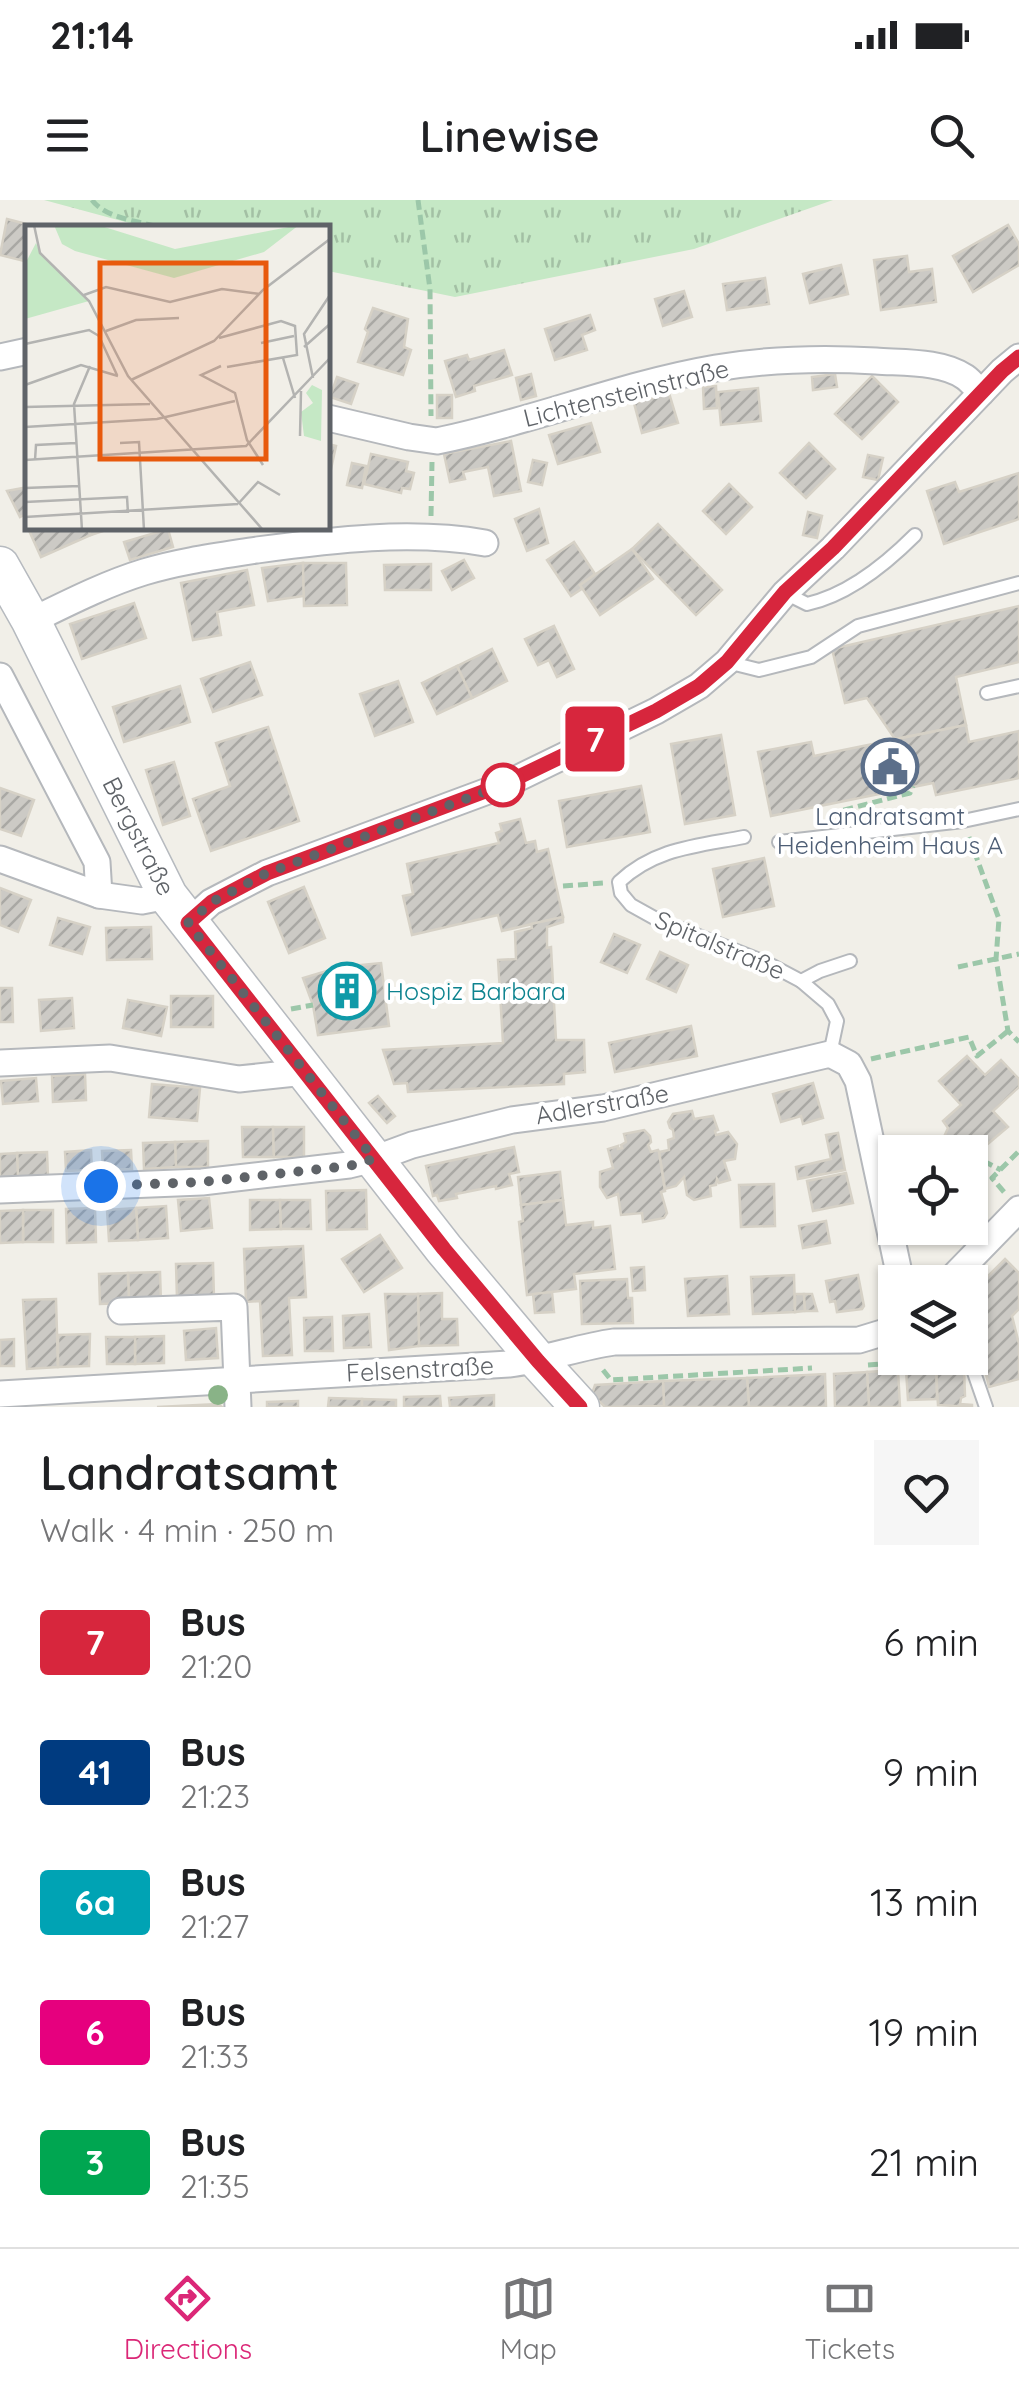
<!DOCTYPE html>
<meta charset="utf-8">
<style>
body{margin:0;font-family:Quicksand,sans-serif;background:#f6f6f6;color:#202124;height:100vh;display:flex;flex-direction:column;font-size:38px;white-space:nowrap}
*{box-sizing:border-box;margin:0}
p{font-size:32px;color:#757577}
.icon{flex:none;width:55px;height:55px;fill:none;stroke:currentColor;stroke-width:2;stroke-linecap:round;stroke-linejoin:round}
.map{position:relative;height:1207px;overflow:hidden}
.side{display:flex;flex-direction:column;background:#fff;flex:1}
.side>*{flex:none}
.badge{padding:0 20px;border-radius:8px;font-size:35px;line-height:65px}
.buttons{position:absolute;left:878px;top:935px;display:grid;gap:20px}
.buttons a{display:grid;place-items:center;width:110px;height:110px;border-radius:0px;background:#fff;box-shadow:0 2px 8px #0004;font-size:50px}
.you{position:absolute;width:50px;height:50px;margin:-25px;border:8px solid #fff;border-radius:50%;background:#1a73e8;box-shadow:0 0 0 15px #1a73e833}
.map>.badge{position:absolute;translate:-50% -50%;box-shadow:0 0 0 5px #fff}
.round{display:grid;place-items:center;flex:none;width:105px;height:105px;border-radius:0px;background:#f6f6f6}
.head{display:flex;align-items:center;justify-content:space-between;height:170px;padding:0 40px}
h1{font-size:48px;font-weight:600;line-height:75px}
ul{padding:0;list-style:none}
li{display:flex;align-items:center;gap:30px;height:130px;padding:0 40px}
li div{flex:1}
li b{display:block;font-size:38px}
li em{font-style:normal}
li .badge{min-width:110px;font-weight:700;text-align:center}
.status{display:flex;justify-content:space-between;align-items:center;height:70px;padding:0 50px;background:#fff;direction:ltr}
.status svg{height:28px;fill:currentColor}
header{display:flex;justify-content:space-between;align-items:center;height:130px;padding:0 40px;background:#fff;font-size:45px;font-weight:600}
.menu{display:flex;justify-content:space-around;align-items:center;height:140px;border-top:2px solid #e0e0e0;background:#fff;font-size:28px;color:#757577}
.menu a{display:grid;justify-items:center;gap:5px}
.menu .active{color:#db2777}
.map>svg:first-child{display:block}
.grass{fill:url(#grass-tufts)}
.building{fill:url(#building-hatch);stroke:#d6d1c6;stroke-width:2.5}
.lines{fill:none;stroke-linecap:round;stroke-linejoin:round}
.lane-casing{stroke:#b5b8bc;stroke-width:16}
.street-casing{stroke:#b5b8bc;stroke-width:29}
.secondary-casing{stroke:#b6babf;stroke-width:41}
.path{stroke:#9cc7a9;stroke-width:5;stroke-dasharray:10 5;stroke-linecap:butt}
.lane{stroke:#fff;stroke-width:12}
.street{stroke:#fff;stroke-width:25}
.secondary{stroke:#fff;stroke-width:38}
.tree{fill:#89b387}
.line-casing{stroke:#fff;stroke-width:22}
.line{stroke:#d7263d;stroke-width:15}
.walk{stroke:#5f6368;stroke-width:10;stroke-dasharray:0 18}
.stop-dot{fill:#fff;stroke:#d7263d;stroke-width:5}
.labels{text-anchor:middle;stroke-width:8;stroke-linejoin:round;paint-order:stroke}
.street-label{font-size:25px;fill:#5f6368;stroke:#fff}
.service-label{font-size:25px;fill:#4e5e75;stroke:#fff}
.culture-label{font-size:25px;fill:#0d838f;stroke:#fff;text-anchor:start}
.inset-road{fill:none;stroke:#b3b3b1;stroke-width:2.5}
.view{fill:#e8590c;fill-opacity:0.15;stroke:#e8590c;stroke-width:5}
.inset-edge{fill:none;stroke:#5f6368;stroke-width:5}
</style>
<div class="status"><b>21:14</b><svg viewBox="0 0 49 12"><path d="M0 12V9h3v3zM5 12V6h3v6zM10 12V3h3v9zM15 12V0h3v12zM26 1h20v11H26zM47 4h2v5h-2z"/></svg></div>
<header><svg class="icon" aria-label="menu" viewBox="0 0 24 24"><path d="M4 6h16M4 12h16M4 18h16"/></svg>Linewise<svg class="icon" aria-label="search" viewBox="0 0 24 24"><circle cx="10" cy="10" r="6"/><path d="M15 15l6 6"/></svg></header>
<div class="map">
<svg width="1019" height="1207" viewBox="0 0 1019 1207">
<defs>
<pattern id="grass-tufts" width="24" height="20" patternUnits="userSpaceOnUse" patternTransform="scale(2.5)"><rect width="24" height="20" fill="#c5e8c5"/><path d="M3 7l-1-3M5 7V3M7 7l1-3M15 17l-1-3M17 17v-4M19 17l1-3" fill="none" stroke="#a3c0a4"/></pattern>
<pattern id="building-hatch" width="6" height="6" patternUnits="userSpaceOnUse" patternTransform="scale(2.5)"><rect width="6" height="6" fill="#cccac5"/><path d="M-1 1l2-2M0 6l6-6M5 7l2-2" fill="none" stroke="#a9a8a4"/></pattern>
</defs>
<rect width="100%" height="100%" fill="#f1efe8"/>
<polygon class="grass" points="44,0 833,0 694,49 455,97 328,71 328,28 144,27"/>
<g class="building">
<polygon points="7,19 42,28 28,28 28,62 0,55"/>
<polygon points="1008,25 1019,44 1019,65 973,92 953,56"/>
<polygon points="907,56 909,72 932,69 936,102 881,110 874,60"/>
<polygon points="841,65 848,94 810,103 803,74"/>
<polygon points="765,78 769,104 727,110 723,84"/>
<polygon points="684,91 692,117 663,126 655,99"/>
<polygon points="373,108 408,119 404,147 411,150 403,175 358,162 368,132 365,129"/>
<polygon points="590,115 595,130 582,135 587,150 555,160 545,129"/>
<polygon points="504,150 512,175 474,186 475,191 456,197 445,161 467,155 469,160"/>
<polygon points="531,174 536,196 521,200 516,178"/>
<polygon points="835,174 837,187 813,190 812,177"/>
<polygon points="872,176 898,202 862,239 835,214"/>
<polygon points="337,177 358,184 351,204 330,197"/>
<polygon points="716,186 717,208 704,209 703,187"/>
<polygon points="758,188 761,221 721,225 718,192"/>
<polygon points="669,193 678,223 642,233 634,203"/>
<rect x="437" y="195" width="15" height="23"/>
<polygon points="591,223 600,252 558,264 549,235"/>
<polygon points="511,241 521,291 494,296 488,267 463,272 465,279 450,282 444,254"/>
<polygon points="809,243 835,269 806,298 780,273"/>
<polygon points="328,244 336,246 328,283"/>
<polygon points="371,254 408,262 406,271 414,273 410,289 402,288 401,293 364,284"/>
<polygon points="868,255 883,258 878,280 863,277"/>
<polygon points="533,260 547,263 542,285 528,282"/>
<polygon points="352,263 366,266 362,288 347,285"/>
<polygon points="1019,273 1019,319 944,344 927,291 955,282 959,292"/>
<polygon points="729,284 752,307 726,334 703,311"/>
<polygon points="28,287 28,313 20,317 7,291"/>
<polygon points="539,309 548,343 527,351 515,319"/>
<polygon points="808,312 822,316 817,338 803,335"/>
<polygon points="26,324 28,328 87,328 91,335 41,357"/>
<polygon points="658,324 722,390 696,415 632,349"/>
<polygon points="87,328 112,328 91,335"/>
<polygon points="168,329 173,347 130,360 124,342"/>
<polygon points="574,342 595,374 580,385 583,388 571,396 547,360"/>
<polygon points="632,349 653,379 600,415 580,385"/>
<polygon points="464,360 474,378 452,390 442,371"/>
<polygon points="303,363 304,396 268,401 262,368"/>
<polygon points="303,363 346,363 347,405 304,406"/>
<polygon points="431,364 431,390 385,390 384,365"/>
<polygon points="247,370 254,405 217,412 221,435 193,440 181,383"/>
<polygon points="134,403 146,438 82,459 70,424"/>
<polygon points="1019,406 1019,462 956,477 966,525 895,539 867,498 845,503 832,449"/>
<polygon points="554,426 574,469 557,477 549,460 538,465 525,439"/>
<polygon points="492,449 507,481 472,498 457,466"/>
<polygon points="250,462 262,495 213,512 201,479"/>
<polygon points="457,466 472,498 437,514 422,483"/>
<polygon points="398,481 413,522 375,536 360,494"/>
<polygon points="180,486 190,522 124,542 113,507"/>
<polygon points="966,525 969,542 1019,531 1019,578 936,595 933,583 771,616 758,552 811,542 814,556"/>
<polygon points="268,527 299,621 211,651 193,599 230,586 216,543"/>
<polygon points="721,535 735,615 685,624 671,544"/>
<polygon points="174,562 190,616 163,625 146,570"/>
<polygon points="641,586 650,632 567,647 559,601"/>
<polygon points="0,588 34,600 21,636 0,629"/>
<polygon points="520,619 526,643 535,641 537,652 548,649 563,717 502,731 498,715 412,735 403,696 413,694 407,664 499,643 496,633 502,631 500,624"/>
<polygon points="764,658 774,706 723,717 713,669"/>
<polygon points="304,687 325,738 289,753 268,702"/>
<polygon points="0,688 31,700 18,732 0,725"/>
<polygon points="563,717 563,722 547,727 547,748 551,747 556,840 584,840 585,872 564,874 564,884 408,892 407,883 394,884 383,850 503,843 498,760 516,759 515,732 532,728 531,724"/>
<polygon points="58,718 90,727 82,754 50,745"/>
<polygon points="151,727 152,759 107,760 106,728"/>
<polygon points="614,734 640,745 627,773 601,762"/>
<polygon points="660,752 688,765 676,792 647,779"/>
<polygon points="381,763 389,826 318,835 313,805 303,778 340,767"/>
<polygon points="0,788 12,788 13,822 0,822"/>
<rect x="171" y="796" width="42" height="31"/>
<polygon points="72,798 74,828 41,831 39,800"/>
<polygon points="128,800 167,807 161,836 123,828"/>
<polygon points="691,826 697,856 615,872 609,843"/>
<polygon points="967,856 985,875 1001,860 1019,879 1019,887 993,911 1008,927 977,953 966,942 964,952 949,952 943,939 948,928 943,921 961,905 939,881"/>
<polygon points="85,874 86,900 53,902 52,876"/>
<polygon points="36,878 38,901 3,904 1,881"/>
<polygon points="813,883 823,918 803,924 801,916 781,922 773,894"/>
<polygon points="152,884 200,888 197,921 149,917"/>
<polygon points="378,896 395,916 387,923 369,903"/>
<polygon points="692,911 694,919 713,916 718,930 715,931 716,935 728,932 737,944 735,959 724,961 730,980 719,983 717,979 716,985 710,986 711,996 694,1000 687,995 684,977 676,986 665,989 659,952 669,950 668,940 674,938 673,930 670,928 668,922 673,914"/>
<polygon points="242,927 273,927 274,957 243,957"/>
<polygon points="273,927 304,927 304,957 274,957"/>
<polygon points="644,930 650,936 651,942 648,945 651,952 658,950 659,952 665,991 661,992 667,1013 664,1018 643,1022 642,1013 621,1015 618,994 607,998 600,987 600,972 613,968 608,949 618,946 618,949 622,948 621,945 626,942 624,934"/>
<polygon points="838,933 845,970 798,979 796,967 831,959 826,935"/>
<polygon points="208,941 208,967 176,967 175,942"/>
<polygon points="175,942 176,967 144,969 143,943"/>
<polygon points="514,947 519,972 509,974 512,985 496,989 496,986 456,994 457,998 439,1001 437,995 433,996 426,966"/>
<polygon points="91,950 92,970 66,971 65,952"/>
<polygon points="131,950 132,969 103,970 102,951"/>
<polygon points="47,952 48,977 18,977 17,953"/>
<polygon points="17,953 18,977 0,978 0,954"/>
<polygon points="970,962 984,979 970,993"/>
<polygon points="560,972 563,1000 521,1005 518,977"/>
<polygon points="846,973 853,1003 813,1011 807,981"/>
<polygon points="774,984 775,1026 741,1027 739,985"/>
<polygon points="366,990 367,1029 327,1030 326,991"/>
<polygon points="209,998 212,1028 181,1031 178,1000"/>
<polygon points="250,1000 280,1000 281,1029 250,1030"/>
<polygon points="280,1000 310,1000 311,1029 281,1029"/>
<polygon points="563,1000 566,1025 593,1022 593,1028 610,1026 615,1069 574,1074 576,1089 527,1095 519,1022 523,1021 521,1005"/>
<polygon points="166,1006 168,1038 138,1040 136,1008"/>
<polygon points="95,1008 96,1042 67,1043 66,1009"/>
<polygon points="136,1008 138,1040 109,1041 107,1010"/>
<rect x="23" y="1010" width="30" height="32"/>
<polygon points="23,1010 23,1042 0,1043 0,1011"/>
<polygon points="826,1021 830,1043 803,1048 799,1026"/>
<polygon points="380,1035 402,1068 364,1092 342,1059"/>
<polygon points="303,1046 306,1097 289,1098 292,1155 263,1156 260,1101 246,1102 244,1049"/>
<polygon points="1005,1059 1019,1073 1019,1109 1012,1116 1019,1144 1019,1179 989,1187 978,1139 970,1132 970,1094"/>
<polygon points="213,1063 214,1098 177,1099 176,1064"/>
<polygon points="644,1067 645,1090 633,1091 631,1068"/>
<polygon points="160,1072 161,1102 129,1103 128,1073"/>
<polygon points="128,1073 129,1103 100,1104 99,1074"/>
<polygon points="794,1075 795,1112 753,1114 751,1077"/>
<polygon points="858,1075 864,1106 862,1109 837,1112 835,1101 830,1102 826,1081"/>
<polygon points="727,1076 729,1114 688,1116 685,1079"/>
<polygon points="627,1079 628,1098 632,1098 633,1123 582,1124 580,1081"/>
<polygon points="552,1092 554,1112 535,1113 533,1094"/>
<polygon points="442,1093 442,1119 457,1119 458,1145 419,1146 418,1094"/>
<polygon points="385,1094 418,1094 419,1146 389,1150"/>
<polygon points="795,1094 804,1094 805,1111 795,1112"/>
<polygon points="804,1094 812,1094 817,1111 805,1111"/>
<polygon points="56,1099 58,1167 27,1169 23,1100"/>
<polygon points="369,1114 371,1147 344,1148 343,1116"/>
<polygon points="332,1117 333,1151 305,1151 304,1118"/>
<polygon points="216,1128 218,1158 186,1160 184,1131"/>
<polygon points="90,1134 89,1166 58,1167 58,1135"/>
<polygon points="164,1136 164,1163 135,1164 135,1137"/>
<polygon points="106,1137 135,1137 135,1164 107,1164"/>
<polygon points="14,1139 14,1166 0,1166 0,1140"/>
<polygon points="964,1167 965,1196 961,1198 960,1204 972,1205 972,1207 938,1205 936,1169"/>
<polygon points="936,1169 937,1199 908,1200 906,1170"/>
<polygon points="898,1170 900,1207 869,1207 867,1172"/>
<polygon points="867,1172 869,1207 835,1207 834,1174"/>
<polygon points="825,1174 826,1207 749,1207 747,1178"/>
<polygon points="747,1178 749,1207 664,1207 663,1181"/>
<polygon points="663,1181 664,1206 605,1207 592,1194 595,1185"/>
<polygon points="494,1195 494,1207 450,1207 449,1198"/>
<polygon points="440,1196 441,1207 404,1207 404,1197"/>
<polygon points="329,1198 362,1199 362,1207 328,1207"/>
<polygon points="362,1199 396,1200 396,1207 362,1207"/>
<polygon points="298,1201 298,1207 267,1207 267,1202"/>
<polygon points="218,1204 222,1207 157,1207"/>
</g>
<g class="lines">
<g class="lane-casing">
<g id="lane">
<path d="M 785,393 L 807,404 C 848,395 886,364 915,335"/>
<polyline points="727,462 759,470 811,457 858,426 1019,383"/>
<polyline points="987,493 1019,486"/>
<path d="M 744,637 C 697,646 655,648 619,682 L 621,693 L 631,705 L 658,720 L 767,763 L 801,781 L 828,804 L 837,821 L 830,854"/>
<polyline points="779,642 963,621 1019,609"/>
<polyline points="801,781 820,771 850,761"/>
<polyline points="969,1158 986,1207"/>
</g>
</g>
<g class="street-casing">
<g id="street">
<polyline points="0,157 28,151"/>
<path d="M 328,218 L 409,237 L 437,241 C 531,222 622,184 716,168 C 769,159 823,158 876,161 C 903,163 942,161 965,177 C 971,181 976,188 981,193"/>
<path d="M 31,421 C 68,403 105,384 144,372 C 180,361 219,356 257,350 C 332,340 410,330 485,343"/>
<polyline points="0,476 97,662 99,695"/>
<polyline points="0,659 99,695 142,701 168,696"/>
<polyline points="188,723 211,702 267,673 504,585 656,511 699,486 727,462 785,393 833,348 1002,171 1019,157"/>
<polyline points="0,863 110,858 239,879 305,872"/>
<polyline points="0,990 202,982 349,965 374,959 412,945 512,920 603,908 830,854 849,864 858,881 901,1082"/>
<polyline points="948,1082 1019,1009"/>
<polyline points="121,1111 234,1107 238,1207"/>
<path d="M 0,1194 L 509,1164 C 545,1160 578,1147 614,1142 L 859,1140 L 895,1129"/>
</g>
</g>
<g class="secondary-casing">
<polyline id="secondary" points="0,366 31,421 168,696 444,1049 538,1161 580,1207"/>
</g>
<g class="path">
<path d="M 92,0 C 106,19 140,21 162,28"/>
<polyline points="418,0 430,89 431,216"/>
<polyline points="431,316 432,262"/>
<polyline points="857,612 828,614 910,593 913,586"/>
<polyline points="969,637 999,719 996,759 1008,831 1019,842"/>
<polyline points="563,686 604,683"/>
<polyline points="958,767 1019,754"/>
<polyline points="291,809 313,805"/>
<polyline points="871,859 969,837 977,856 1008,831"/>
<polyline points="919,952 943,939"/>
<polyline points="970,954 1001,970"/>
<polyline points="1004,992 992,978 1019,951"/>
<polyline points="868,1165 895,1163"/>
<polyline points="603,1170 611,1180 812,1168"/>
</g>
<use href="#lane" class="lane"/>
<use href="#street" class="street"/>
<use href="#secondary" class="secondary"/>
</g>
<circle class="tree" cx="218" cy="1195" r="10"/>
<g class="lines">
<g class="line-casing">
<polyline id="line" points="580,1207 538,1161 444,1049 188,723 212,702 267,673 504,584 656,511 699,486 727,462 785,392 833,348 1002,171 1019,157"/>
</g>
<use href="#line" class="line"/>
<polyline class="walk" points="101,986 202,982 349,966 374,959 188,723 212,702 267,673 503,585"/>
</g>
<defs>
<g id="civic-ring" transform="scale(2.875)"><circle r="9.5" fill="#fff" stroke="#5c6f8a" stroke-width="1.5"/><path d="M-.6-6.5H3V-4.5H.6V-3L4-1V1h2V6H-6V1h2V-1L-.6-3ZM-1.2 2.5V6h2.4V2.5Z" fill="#5c6f8a"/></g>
<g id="building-ring" transform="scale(2.875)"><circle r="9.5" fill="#fff" stroke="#0f9aa8" stroke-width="1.5"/><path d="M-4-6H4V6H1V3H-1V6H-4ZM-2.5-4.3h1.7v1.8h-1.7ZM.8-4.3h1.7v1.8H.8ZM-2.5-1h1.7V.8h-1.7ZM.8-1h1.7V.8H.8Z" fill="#0f9aa8"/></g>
</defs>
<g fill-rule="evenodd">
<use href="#civic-ring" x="890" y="567"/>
<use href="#building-ring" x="347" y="791"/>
</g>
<circle class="stop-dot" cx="503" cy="585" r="20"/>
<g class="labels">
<g class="street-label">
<text transform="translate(626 193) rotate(-14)" y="9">Lichtensteinstraße</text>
<text transform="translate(139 636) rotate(63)" y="9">Bergstraße</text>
<text transform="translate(720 745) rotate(23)" y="9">Spitalstraße</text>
<text transform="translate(602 904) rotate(-10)" y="9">Adlerstraße</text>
<text transform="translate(420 1169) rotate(-3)" y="9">Felsenstraße</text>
</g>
<g class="service-label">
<text x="890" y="625">Landratsamt<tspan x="890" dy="29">Heidenheim Haus A</tspan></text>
</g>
<g class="culture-label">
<text x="386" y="800">Hospiz Barbara</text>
</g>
</g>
<g transform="translate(25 25)">
<rect width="305" height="305" fill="#f1efe8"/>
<path d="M 29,0 L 73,0 L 150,24 L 274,0 L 239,27 L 149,53 L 50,26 L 37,19 ZM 11,18 L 15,28 L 64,76 L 0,94 L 0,39 Z" fill="#c5e8c5"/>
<path d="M 287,160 L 297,165 L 296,216 L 279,211 L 276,187 L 288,178 L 281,168 Z" fill="#c5e8c5"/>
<path class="inset-road" d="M 9,0 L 15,28 L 64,76 L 103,151 L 238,305M 59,70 L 81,62 L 145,77 L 197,64 L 235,69M 81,106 L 111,95 L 154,93M 194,113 L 256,96 L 270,101 L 272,130 L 202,142M 236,118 L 269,111M 0,119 L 64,105 L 74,111 L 92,150M 279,122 L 305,99M 258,133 L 270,173M 196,141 L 176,150 L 210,168 L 222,215 L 238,240M 288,153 L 279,109 L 305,70M 106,155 L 189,116 L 238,65 L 305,14M 0,160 L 56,140 L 93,151M 0,182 L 125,179M 0,202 L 132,194 L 210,176M 275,211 L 276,166M 95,218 L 114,217 L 119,305M 0,235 L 221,221 L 305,133M 10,235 L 11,220 L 51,218M 0,263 L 54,261M 0,277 L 102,272 L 103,288M 213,279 L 233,257 L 255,270M 0,292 L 213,279M 57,305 L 49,179 L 65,141"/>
<path class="view" d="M 75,38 L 241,38 L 241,234 L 75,234 Z"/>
<rect width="305" height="305" class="inset-edge"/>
</g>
</svg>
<div class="buttons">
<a><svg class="icon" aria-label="locate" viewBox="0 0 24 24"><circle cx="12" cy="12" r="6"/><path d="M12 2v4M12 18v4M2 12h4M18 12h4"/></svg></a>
<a><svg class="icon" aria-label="layers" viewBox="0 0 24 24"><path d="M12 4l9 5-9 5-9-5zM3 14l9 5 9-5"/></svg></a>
</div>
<div class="you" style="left:101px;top:986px"></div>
<b class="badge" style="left:595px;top:539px;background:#d7263d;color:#fff">7</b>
</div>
<section class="side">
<div class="head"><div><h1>Landratsamt</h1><p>Walk · 4 min · 250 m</p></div><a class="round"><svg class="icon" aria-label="heart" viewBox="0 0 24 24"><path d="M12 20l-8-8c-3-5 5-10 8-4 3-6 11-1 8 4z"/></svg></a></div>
<ul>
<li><span class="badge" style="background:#d7263d;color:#fff">7</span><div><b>Bus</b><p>21:20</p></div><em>6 min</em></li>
<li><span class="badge" style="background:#003b80;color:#fff">41</span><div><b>Bus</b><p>21:23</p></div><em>9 min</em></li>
<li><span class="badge" style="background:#00a3b4;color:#fff">6a</span><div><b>Bus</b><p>21:27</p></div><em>13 min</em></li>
<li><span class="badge" style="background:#e6007e;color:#fff">6</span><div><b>Bus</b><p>21:33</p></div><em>19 min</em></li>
<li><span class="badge" style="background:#00a651;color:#fff">3</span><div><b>Bus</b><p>21:35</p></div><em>21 min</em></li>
</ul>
</section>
<nav class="menu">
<a class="active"><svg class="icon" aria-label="directions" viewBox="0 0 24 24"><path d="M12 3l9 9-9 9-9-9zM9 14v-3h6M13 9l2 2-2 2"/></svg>Directions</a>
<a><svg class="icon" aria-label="map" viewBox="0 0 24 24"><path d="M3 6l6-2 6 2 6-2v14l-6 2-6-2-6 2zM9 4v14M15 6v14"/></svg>Map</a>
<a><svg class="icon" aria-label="tickets" viewBox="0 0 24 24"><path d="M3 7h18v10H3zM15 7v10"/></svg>Tickets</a>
</nav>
